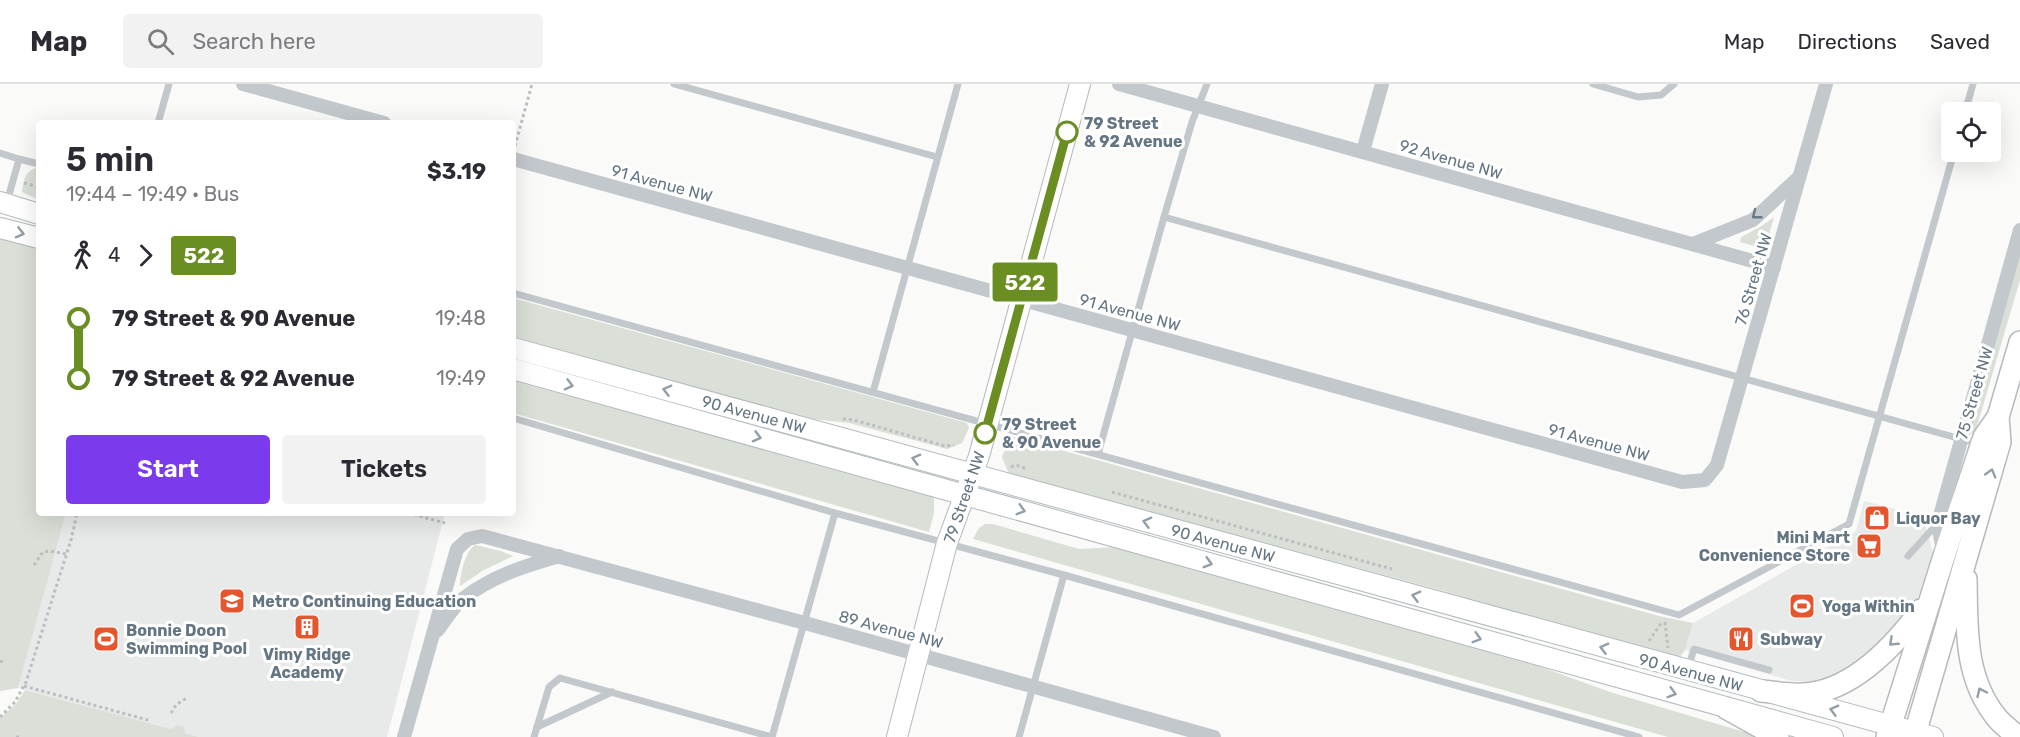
<!DOCTYPE html>
<meta charset="utf-8">
<style>
body{margin:0;font-family:Rubik,sans-serif;background:#f2f2f3;color:#2b2b33;height:100vh;display:flex;flex-direction:column;font-size:22px;white-space:nowrap}
*{box-sizing:border-box;margin:0}
p{font-size:20px;color:#7c7c81}
.icon{flex:none;width:33px;height:33px;fill:none;stroke:currentColor;stroke-width:2;stroke-linecap:round;stroke-linejoin:round}
.map{position:relative;flex:1;overflow:hidden}
.drawer{position:absolute;left:36px;top:36px;width:480px;height:396px;display:flex;flex-direction:column;background:#fff;border-radius:6px;box-shadow:0 6px 24px #0002}
.drawer>*{flex:none}
.badge{padding:0 12px;border-radius:4px;font-size:21px;line-height:39px}
.controls{position:absolute;left:1941px;top:18px;display:grid;gap:12px}
.controls a{display:grid;place-items:center;width:60px;height:60px;border-radius:6px;background:#fff;box-shadow:0 6px 24px #0002;font-size:30px}
.map>.badge{position:absolute;translate:-50% -50%;box-shadow:0 0 0 3px #fff}
.legs{display:flex;align-items:center;gap:9px;height:66px;padding:0 30px;font-size:20px}
.legs p{margin-inline-start:auto}
.summary{display:flex;align-items:center;justify-content:space-between;height:102px;padding:0 30px}
h1{font-size:33px;font-weight:600;line-height:45px}
.cta{display:flex;gap:12px;margin-top:auto;padding:12px 30px}
.cta a{flex:1;height:69px;border-radius:6px;background:#7c3aed;color:#fff;font-size:24px;font-weight:600;line-height:69px;text-align:center}
.cta a+a{background:#f2f2f3;color:#2b2b33}
ul{padding:0 30px;list-style:none}
li{display:flex;align-items:center;gap:21px;height:60px;font-size:22px}
li i{display:grid;place-items:center;width:9px;height:100%;margin:0 8px;background:currentColor}
li i::after{content:'';width:15px;height:15px;margin:-8px;border:4px solid;border-radius:50%;background:#fff}
li p{margin-inline-start:auto}
li:first-child i{background:linear-gradient(#0000 50%,currentColor 0)}
li:last-child i{background:linear-gradient(currentColor 50%,#0000 0)}
header{display:flex;align-items:center;gap:36px;box-sizing:border-box;height:84px;padding:0 30px;background:#fff;border-bottom:2px solid #e1e1e2}
header strong{font-size:28px}
nav{display:flex;gap:33px;margin-inline-start:auto;font-size:21px}
.search{width:420px;height:54px;background:#f2f2f3;display:flex;align-items:center;gap:15px;box-sizing:border-box;padding:0 21px;border-radius:6px;color:#7c7c81;font-size:22px}
.map>svg:first-child{display:block}
.built{fill:#e8e9e9}
.green{fill:#dadfd7}
.lines{fill:none;stroke-linecap:round;stroke-linejoin:round}
.secondary-casing{stroke:#b3babf;stroke-width:22}
.primary-casing{stroke:#b5babe;stroke-width:24}
.path{stroke:#bbbfc2;stroke-width:3;stroke-dasharray:3 3;stroke-linecap:butt}
.lane{stroke:#c3c8cc;stroke-width:7}
.street{stroke:#c3c8cc;stroke-width:14}
.secondary{stroke:#fff;stroke-width:20}
.primary{stroke:#fff;stroke-width:21}
.oneway{stroke:#6a7a87}
.oneway2{stroke:#939fa8}
.line-1-casing{stroke:#fff;stroke-width:14}
.line-1{stroke:#6b8e23;stroke-width:9}
.stop-1-dot{fill:#fff;stroke:#6b8e23;stroke-width:3}
.labels{text-anchor:middle;stroke-width:6;stroke-linejoin:round;paint-order:stroke}
.stop-label{font-size:16px;font-weight:bold;fill:#657683;stroke:#fff;text-anchor:start}
.street-label{font-size:16px;fill:#657683;stroke:#fff}
.poi-label{font-size:16px;font-weight:bold;fill:#657683;stroke:#fff;text-anchor:start}
</style>
<header>
<strong>Map</strong>
<div class="search"><svg class="icon" aria-label="search" viewBox="0 0 24 24"><circle cx="10" cy="10" r="6"/><path d="M15 15l6 6"/></svg>Search here</div>
<nav><a>Map</a><a>Directions</a><a>Saved</a></nav>
</header>
<div class="map">
<svg width="2020" height="653" viewBox="0 0 2020 653">
<rect width="100%" height="100%" fill="#fafaf8"/>
<g class="built">
<polygon points="1864,417 1923,432 1934,472 1922,505 1907,533 1867,571 1848,584 1818,598 1792,597 1685,566 1693,539 1856,447"/>
<polygon points="66,429 445,429 387,653 199,653 18,604"/>
</g>
<g class="green">
<path d="M 36,84 L 39,85 L 39,116 L 22,108 C 24,97 24,88 36,84 Z"/>
<polygon points="1774,133 1765,165 1740,158 1741,153 1760,143"/>
<polygon points="0,150 39,161 39,429 66,429 18,604 0,607"/>
<polygon points="2020,170 2020,196 1975,349 1972,350 1970,349"/>
<polygon points="513,214 967,339 969,344 962,359 947,365 849,339 803,334 513,255"/>
<polygon points="513,290 934,407 934,429 929,448 513,329"/>
<polygon points="1011,352 1659,532 1693,539 1685,566 1679,574 1433,504 1009,390 1002,373"/>
<polygon points="985,440 993,440 1079,465 1117,463 1514,573 1610,608 1761,653 1668,653 973,455 979,444"/>
<path d="M 475,461 L 501,467 L 513,472 L 484,486 L 460,502 C 460,491 465,467 475,461 Z"/>
<polygon points="25,606 171,645 178,641 184,643 185,649 199,653 0,653 0,634 16,620"/>
</g>
<g class="lines">
<g class="secondary-casing">
<g id="secondary">
<polyline points="0,118 39,130"/>
<polyline points="0,144 39,154"/>
<polyline points="513,264 1933,653"/>
<polyline points="513,285 1833,653"/>
<polyline points="897,653 947,459 979,372 1080,0"/>
</g>
</g>
<g class="primary-casing">
<g id="primary">
<path d="M 1966,495 C 1967,544 1964,594 1997,634 C 2003,641 2011,647 2018,653"/>
<path d="M 1761,607 C 1775,608 1790,611 1803,610 C 1852,608 1894,562 1921,526"/>
<polyline points="1726,624 1778,653"/>
<polyline points="1887,653 1944,472 1984,353 1998,333"/>
<polyline points="1914,653 2000,358 1998,333 2020,258"/>
</g>
</g>
<g class="path">
<polyline points="515,62 532,0"/>
<polyline points="24,99 39,103"/>
<polyline points="843,335 854,336 945,362 954,361"/>
<polyline points="1011,383 1016,381 1027,385"/>
<polyline points="1112,408 1392,485"/>
<polyline points="408,429 445,439"/>
<polyline points="34,481 43,468 50,467 66,470"/>
<polyline points="1665,538 1668,564"/>
<polyline points="1649,557 1662,538"/>
<polyline points="0,577 3,578"/>
<polyline points="24,602 148,636"/>
<polyline points="171,629 176,621 188,613"/>
<polyline points="0,633 15,618 26,598 71,456 77,429"/>
<polyline points="16,653 21,653"/>
</g>
<g class="lane">
<polyline points="674,0 937,73"/>
<polyline points="1593,0 1638,13 1661,11 1674,0"/>
<polyline points="1965,28 1973,0"/>
<polyline points="158,39 169,0"/>
<polyline points="0,69 19,75 7,118"/>
<polyline points="19,75 39,80"/>
<polyline points="1164,133 1979,360"/>
<polyline points="513,209 1679,531 1849,440 1954,68"/>
<polyline points="873,308 958,0"/>
<polyline points="513,334 835,429 1064,491 1639,653"/>
<polyline points="1098,370 1164,133 1192,38 1207,0"/>
<polyline points="1908,472 1938,439"/>
<polyline points="1688,584 1694,565 1769,586"/>
<polyline points="537,643 612,608"/>
<polyline points="534,653 549,603 560,594 772,653"/>
<polyline points="772,653 835,429"/>
<polyline points="1019,653 1064,491"/>
</g>
<g class="street">
<polyline points="243,0 384,39"/>
<polyline points="1119,0 1774,183"/>
<polyline points="1363,67 1382,0"/>
<polyline points="513,75 1682,398 1705,396 1717,381 1826,0"/>
<polyline points="1693,160 1753,136 1798,94"/>
<polyline points="1943,468 1938,439 2020,146"/>
<path d="M 437,547 C 445,537 453,522 464,514 C 492,492 525,482 559,472"/>
<polyline points="404,653 457,465 468,455 482,452 805,539 1214,653"/>
</g>
<use href="#secondary" class="secondary"/>
<use href="#primary" class="primary"/>
</g>
<defs><path id="oneway-chevron" d="M-2-3.5L2.5 0L-2 3.5" fill="none" stroke-width="1.6" stroke-linecap="round" stroke-linejoin="round" transform="scale(1.5)"/></defs>
<use class="oneway" href="#oneway-chevron" transform="translate(1756 131) rotate(142)"/>
<g class="oneway2">
<use href="#oneway-chevron" transform="translate(20 149) rotate(14)"/>
<use href="#oneway-chevron" transform="translate(569 301) rotate(15)"/>
<use href="#oneway-chevron" transform="translate(667 306) rotate(-165)"/>
<use href="#oneway-chevron" transform="translate(757 353) rotate(15)"/>
<use href="#oneway-chevron" transform="translate(916 375) rotate(-165)"/>
<use href="#oneway-chevron" transform="translate(1991 389) rotate(-74)"/>
<use href="#oneway-chevron" transform="translate(1021 426) rotate(16)"/>
<use href="#oneway-chevron" transform="translate(1147 438) rotate(-165)"/>
<use href="#oneway-chevron" transform="translate(1208 479) rotate(16)"/>
<use href="#oneway-chevron" transform="translate(1416 512) rotate(-165)"/>
<use href="#oneway-chevron" transform="translate(1477 554) rotate(16)"/>
<use href="#oneway-chevron" transform="translate(1893 558) rotate(137)"/>
<use href="#oneway-chevron" transform="translate(1604 564) rotate(-165)"/>
<use href="#oneway-chevron" transform="translate(1981 608) rotate(-115)"/>
<use href="#oneway-chevron" transform="translate(1672 609) rotate(16)"/>
<use href="#oneway-chevron" transform="translate(1834 626) rotate(-165)"/>
</g>
<g class="lines">
<g class="line-1-casing">
<polyline id="line-1" points="985,349 1067,48"/>
</g>
<use href="#line-1" class="line-1"/>
</g>
<defs>
<g id="shop-square" transform="scale(1.35)"><rect x="-9" y="-9" width="18" height="18" rx="4" fill="#e4572e" stroke="#fff"/><path d="M-5-2.5h2.3a2.7 3.5 0 0 1 5.4 0H5L5.5 6h-11ZM-1.5-2.5h3a1.5 2.3 0 0 0-3 0Z" fill="#fff"/></g>
<g id="supermarket-square" transform="scale(1.35)"><rect x="-9" y="-9" width="18" height="18" rx="4" fill="#e4572e" stroke="#fff"/><path d="M-6-5.5h2.5l.6 2H6L4.5 2H-2.5L-4.4-4H-6ZM-1.5 3.2a1.3 1.3 0 1 0 .1 0ZM3 3.2a1.3 1.3 0 1 0 .1 0Z" fill="#fff"/></g>
<g id="school-square" transform="scale(1.35)"><rect x="-9" y="-9" width="18" height="18" rx="4" fill="#e4572e" stroke="#fff"/><path d="M0-5L7-2L0 1L-7-2ZM-4 1L0 2.5L4 1V4Q0 6-4 4Z" fill="#fff"/></g>
<g id="stadium-square" transform="scale(1.35)"><rect x="-9" y="-9" width="18" height="18" rx="4" fill="#e4572e" stroke="#fff"/><path d="M0-5a6.5 5 0 1 0 0 10a6.5 5 0 1 0 0-10ZM-3.5-1.8h7v3.6h-7Z" fill="#fff"/></g>
<g id="building-square" transform="scale(1.35)"><rect x="-9" y="-9" width="18" height="18" rx="4" fill="#e4572e" stroke="#fff"/><path d="M-4-6H4V6H1V3H-1V6H-4ZM-2.5-4.3h1.7v1.8h-1.7ZM.8-4.3h1.7v1.8H.8ZM-2.5-1h1.7V.8h-1.7ZM.8-1h1.7V.8H.8Z" fill="#fff"/></g>
<g id="restaurant-square" transform="scale(1.35)"><rect x="-9" y="-9" width="18" height="18" rx="4" fill="#e4572e" stroke="#fff"/><path d="M-5-6h1v4h1v-4h1v4h1v-4h1v5L-1.5 .5V6h-2V.5L-5-1ZM5-6V6H3V1.5H1.5Q1.5-4 5-6Z" fill="#fff"/></g>
</defs>
<g fill-rule="evenodd">
<use href="#shop-square" x="1877" y="434"/>
<use href="#supermarket-square" x="1869" y="462"/>
<use href="#school-square" x="232" y="517"/>
<use href="#stadium-square" x="1802" y="522"/>
<use href="#building-square" x="307" y="543"/>
<use href="#stadium-square" x="106" y="555"/>
<use href="#restaurant-square" x="1741" y="555"/>
</g>
<g class="stop-1-dot">
<circle cx="1067" cy="48" r="10"/>
<circle cx="985" cy="349" r="10"/>
</g>
<g class="labels">
<g class="stop-label">
<text x="1084" y="45">79 Street<tspan x="1084" dy="18">&amp; 92 Avenue</tspan></text>
<text x="1002" y="346">79 Street<tspan x="1002" dy="18">&amp; 90 Avenue</tspan></text>
</g>
<g class="street-label">
<text transform="translate(1451 75) rotate(16)" y="6">92 Avenue NW</text>
<text transform="translate(662 99) rotate(15)" y="6">91 Avenue NW</text>
<text transform="translate(1753 195) rotate(-74)" y="6">76 Street NW</text>
<text transform="translate(1130 228) rotate(15)" y="6">91 Avenue NW</text>
<text transform="translate(1974 309) rotate(-74)" y="6">75 Street NW</text>
<text transform="translate(754 330) rotate(15)" y="6">90 Avenue NW</text>
<text transform="translate(1599 358) rotate(15)" y="6">91 Avenue NW</text>
<text transform="translate(964 413) rotate(-71)" y="6">79 Street NW</text>
<text transform="translate(1223 459) rotate(15)" y="6">90 Avenue NW</text>
<text transform="translate(891 545) rotate(15)" y="6">89 Avenue NW</text>
<text transform="translate(1691 588) rotate(15)" y="6">90 Avenue NW</text>
</g>
<g class="poi-label">
<text x="1896" y="440">Liquor Bay</text>
<text x="1850" y="459" text-anchor="end">Mini Mart<tspan x="1850" dy="18">Convenience Store</tspan></text>
<text x="252" y="523">Metro Continuing Education</text>
<text x="1822" y="528">Yoga Within</text>
<text x="126" y="552">Bonnie Doon<tspan x="126" dy="18">Swimming Pool</tspan></text>
<text x="1760" y="561">Subway</text>
<text x="307" y="576" text-anchor="middle">Vimy Ridge<tspan x="307" dy="18">Academy</tspan></text>
</g>
</g>
</svg>
<div class="controls">
<a><svg class="icon" aria-label="locate" viewBox="0 0 24 24"><circle cx="12" cy="12" r="6"/><path d="M12 2v4M12 18v4M2 12h4M18 12h4"/></svg></a>
</div>
<b class="badge" style="left:1025px;top:198px;background:#6b8e23;color:#fff">522</b>
<section class="drawer">
<div class="summary"><div><h1>5 min</h1><p>19:44 – 19:49 · Bus</p></div><b>$3.19</b></div>
<div class="legs"><svg class="icon" aria-label="walk" viewBox="0 0 24 24"><circle cx="13" cy="4" r="2"/><path d="M13 8l-2 6 4 7M11 14l-3 7M7 12l3-4h3l4 4"/></svg>4<svg class="icon" aria-label="forward" viewBox="0 0 24 24"><path d="M9 5l7 7-7 7"/></svg><b class="badge" style="background:#6b8e23;color:#fff">522</b></div>
<ul>
<li><i style="color:#6b8e23"></i><b>79 Street &amp; 90 Avenue</b><p>19:48</p></li>
<li><i style="color:#6b8e23"></i><b>79 Street &amp; 92 Avenue</b><p>19:49</p></li>
</ul>
<div class="cta"><a>Start</a><a>Tickets</a></div>
</section>
</div>
